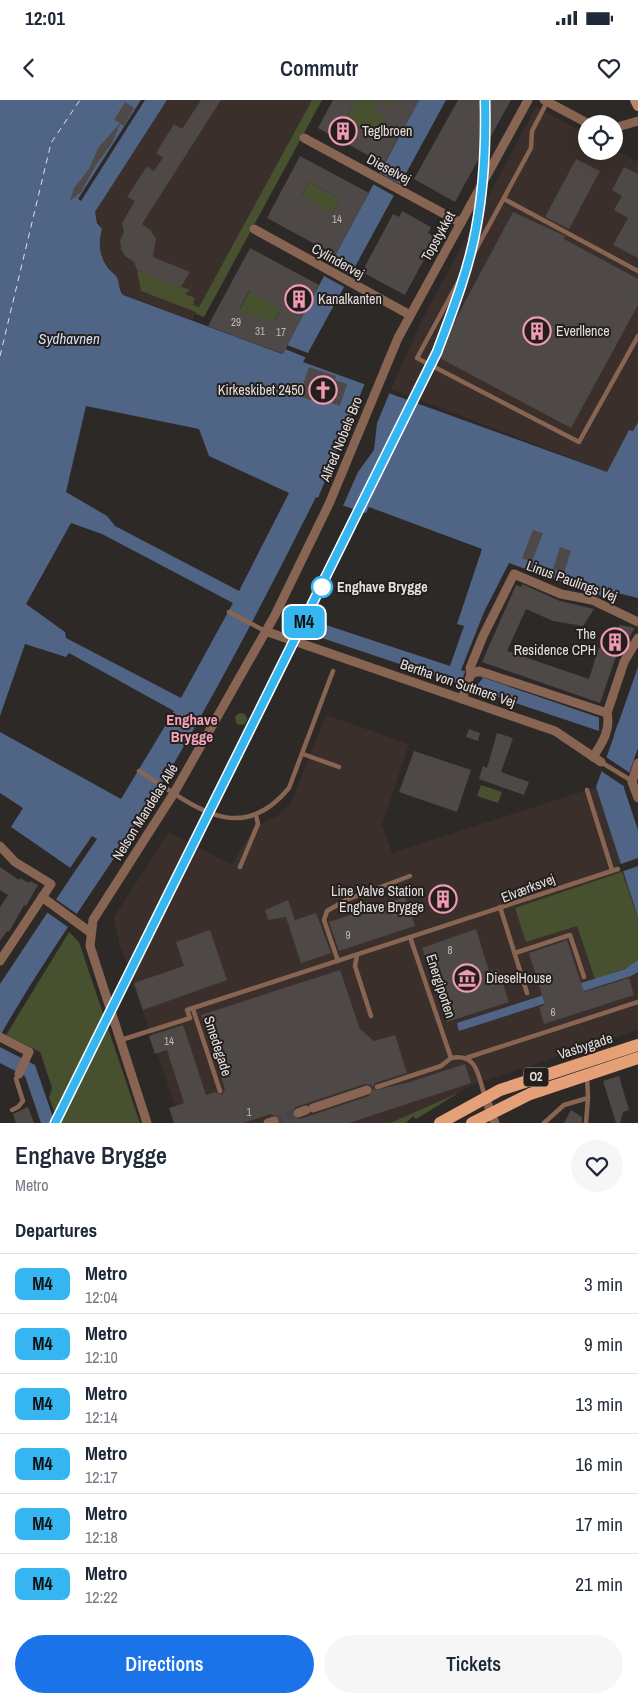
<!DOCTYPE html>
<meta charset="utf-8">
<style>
body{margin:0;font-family:"Archivo Narrow",sans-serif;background:#f6f6f7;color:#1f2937;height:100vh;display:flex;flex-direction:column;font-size:19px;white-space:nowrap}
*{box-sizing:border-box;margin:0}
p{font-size:16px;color:#747a83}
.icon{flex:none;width:28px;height:28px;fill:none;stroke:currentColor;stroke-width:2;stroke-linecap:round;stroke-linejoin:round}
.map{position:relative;height:1023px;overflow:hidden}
.sheet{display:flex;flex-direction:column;background:#fff;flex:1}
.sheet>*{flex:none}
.badge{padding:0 10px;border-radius:8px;font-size:18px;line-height:32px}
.fabs{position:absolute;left:578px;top:15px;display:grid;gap:10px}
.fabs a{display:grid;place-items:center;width:45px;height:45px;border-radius:50%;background:#fff;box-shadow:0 5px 20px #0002;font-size:25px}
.map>.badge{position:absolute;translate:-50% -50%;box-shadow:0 0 0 2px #fff}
h2{padding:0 15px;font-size:19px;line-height:45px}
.round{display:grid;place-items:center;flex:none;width:52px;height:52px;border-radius:26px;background:#f6f6f7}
.overview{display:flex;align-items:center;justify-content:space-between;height:85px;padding:0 15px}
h1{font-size:24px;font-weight:600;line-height:38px}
.cta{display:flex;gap:10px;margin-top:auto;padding:10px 15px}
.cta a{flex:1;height:58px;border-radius:30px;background:#1a73e8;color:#fff;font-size:20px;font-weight:600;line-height:58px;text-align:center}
.cta a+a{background:#f6f6f7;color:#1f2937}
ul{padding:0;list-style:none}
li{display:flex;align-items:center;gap:15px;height:60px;padding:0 15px;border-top:1px solid #e0e1e3}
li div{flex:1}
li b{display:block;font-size:19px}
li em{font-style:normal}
li .badge{min-width:55px;font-weight:700;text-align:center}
.status{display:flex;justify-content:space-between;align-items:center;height:35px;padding:0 25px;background:#fff;direction:ltr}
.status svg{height:14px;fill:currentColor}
header{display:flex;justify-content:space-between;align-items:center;height:65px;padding:0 15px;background:#fff;font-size:22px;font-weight:600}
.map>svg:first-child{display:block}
.built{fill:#3a2f2a}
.green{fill:#47502f}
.water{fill:#506586;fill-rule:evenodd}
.pier{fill:#2d2927}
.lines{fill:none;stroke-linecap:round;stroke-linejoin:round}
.ferry{stroke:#d1e0f7;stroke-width:1;stroke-dasharray:6 5;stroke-linecap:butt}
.building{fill:#4e4847;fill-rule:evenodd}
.street-tunnel{stroke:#484443;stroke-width:9;stroke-dasharray:9 4.5;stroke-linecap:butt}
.lane{stroke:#886552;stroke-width:4.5}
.street{stroke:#886552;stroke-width:9}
.secondary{stroke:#bd8668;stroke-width:10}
.primary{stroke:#e6a078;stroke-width:12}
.line-casing{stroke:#fff;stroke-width:11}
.line{stroke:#36b6f1;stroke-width:8}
.stop-dot{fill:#fff;stroke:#36b6f1;stroke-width:2.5}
.labels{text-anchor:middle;stroke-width:4;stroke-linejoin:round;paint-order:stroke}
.number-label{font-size:11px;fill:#bebab9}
.shield{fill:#241f1d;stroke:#aaa6a5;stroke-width:1}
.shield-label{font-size:12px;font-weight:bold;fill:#e3e0df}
.poi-label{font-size:14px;fill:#e3e0df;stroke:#241f1d;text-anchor:start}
.street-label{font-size:14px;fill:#e3e0df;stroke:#241f1d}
.stop-label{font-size:14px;font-weight:bold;fill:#e3e0df;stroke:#241f1d;text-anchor:start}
.water-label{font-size:15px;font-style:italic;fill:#d1e0f7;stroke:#241f1d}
.neighbourhood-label{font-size:15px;font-weight:bold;fill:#f4a3bb;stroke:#241f1d}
</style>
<div class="status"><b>12:01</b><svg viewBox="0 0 49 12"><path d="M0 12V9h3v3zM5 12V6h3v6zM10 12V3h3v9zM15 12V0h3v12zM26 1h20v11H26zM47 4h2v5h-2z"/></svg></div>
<header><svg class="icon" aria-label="back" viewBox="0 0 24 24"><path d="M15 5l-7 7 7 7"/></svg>Commutr<svg class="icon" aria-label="heart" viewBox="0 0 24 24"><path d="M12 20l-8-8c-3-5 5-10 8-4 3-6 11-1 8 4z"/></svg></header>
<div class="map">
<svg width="638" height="1023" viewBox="0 0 638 1023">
<rect width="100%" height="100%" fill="#2d2927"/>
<g class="built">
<polygon points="167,0 312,0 192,220 123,195 117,177 107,166 102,158 99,144 102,129 96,117 95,112"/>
<polygon points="536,7 586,34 586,51 614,51 614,49 638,62 638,322 633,331 629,330 607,372 391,289 422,220"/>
<polygon points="326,615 409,644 382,725 392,753 596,687 638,816 638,930 481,982 390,1023 181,1023 119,842 114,817 169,732 232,765 253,728 277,716 291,703"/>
</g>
<g class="green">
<polygon points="312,0 322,0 204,217 196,214 196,212 141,191 137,170 190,190 185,194 195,198 193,205 199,207"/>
<polygon points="356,0 396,0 376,37 345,20"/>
<polygon points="309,82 340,99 325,128 293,111"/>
<polygon points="259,173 291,191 275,220 275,224 240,211 238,208 240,209"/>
<circle cx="241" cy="619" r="6"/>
<polygon points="481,685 502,692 498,703 477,696"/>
<polygon points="622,772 638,818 638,860 629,867 595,879 577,826 526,842 515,808"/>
<polygon points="69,832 79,842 140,1023 58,1023 49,997 52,988 40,952 6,935"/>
<polygon points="460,992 416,1019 413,1016 406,1023 390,1023"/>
</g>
<g class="water">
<path d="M 0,0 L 167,0 L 95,112 L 97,123 L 102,129 C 98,143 99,156 108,168 C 110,171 114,173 116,176 C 120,181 118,189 123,195 L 282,254 L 419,0 L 446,0 L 303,262 L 607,372 L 629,330 L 633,331 L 638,322 L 638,509 L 509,463 L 484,512 L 461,570 L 618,624 L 638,567 L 638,648 L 624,688 L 638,730 L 638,817 L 596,687 L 614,636 L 319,537 L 326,525 L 450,566 L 464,526 L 457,524 L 482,449 L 369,407 L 366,413 L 316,397 C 271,487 224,578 173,665 C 119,757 53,842 0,936 L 0,884 L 75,771 L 11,727 L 23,708 L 0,693 L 0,632 L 121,699 L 174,611 L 69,553 L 66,557 L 25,544 L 0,616 ZM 86,306 L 199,329 L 209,356 L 289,393 L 239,491 L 115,426 L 107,416 L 66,392 ZM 71,423 L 102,434 L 233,503 L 181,598 L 66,538 L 65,532 L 26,504 Z"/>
<polygon points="638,860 638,872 631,876 459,931 457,923 625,869"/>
<polygon points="0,947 35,965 55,1023 41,1023 25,976 0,963"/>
</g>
<g class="pier">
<polygon points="141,0 145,0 81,101 78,99"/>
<polygon points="378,72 402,85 396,97 371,83"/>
<polygon points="328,163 352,176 346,188 322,175"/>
<polygon points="287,245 308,253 307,258 285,249"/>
<polygon points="365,283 390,292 377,323 374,350 358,372 343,406 318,398"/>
<polygon points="609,491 638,498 638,509 604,498"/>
<polygon points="465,572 483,578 473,590 460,586"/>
<polygon points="599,617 618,623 613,638 599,633"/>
<polygon points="606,657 630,673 625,687 601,671"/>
<polygon points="92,736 97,739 75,771 70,768"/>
<polygon points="638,758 638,766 621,772 618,765"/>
<polygon points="54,798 77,814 68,827 45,811"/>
</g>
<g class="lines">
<polyline class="ferry" points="0,256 51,43 80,0"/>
</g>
<g class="building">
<polygon points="201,0 221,0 142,124 151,131 156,139 153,157 190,172 181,187 137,170 134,162 125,156 121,149 120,140 124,132 122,123 135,101 127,97 147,66 154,71 163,58 156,53 174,24 182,29"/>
<polygon points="333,0 356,0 345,20 376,37 386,18 372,11 378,0 392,6 396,0 419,0 384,64 318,28"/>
<polygon points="458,0 511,0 455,102 414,79"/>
<polygon points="125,2 134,8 124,26 120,24 112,43 96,65 81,92 70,101 74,88 89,69 98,48 120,23 114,20"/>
<path d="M 300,56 L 369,93 L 335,155 L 267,118 ZM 309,82 L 340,99 L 333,113 L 301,96 Z"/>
<polygon points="576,59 600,71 569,129 545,117"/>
<polygon points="624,67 638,74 638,158 613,145 628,118 614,110 622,96 612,90"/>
<polygon points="402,111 431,127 428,133 436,137 405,195 362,172 393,114 399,117"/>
<polygon points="513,112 565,136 564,139 638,179 638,205 571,328 436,256"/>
<path d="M 250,148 L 319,185 L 283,254 L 208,226 ZM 249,191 L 281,209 L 274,223 L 239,210 Z"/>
<polygon points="309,267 336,276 335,280 347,284 340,306 323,300 322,304 299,296"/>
<polygon points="533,430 543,433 532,462 522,458"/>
<polygon points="560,447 571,451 564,473 553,469"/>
<polygon points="522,484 560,501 594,509 583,526 553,521 526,509 507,551 589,579 598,550 613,528 617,530 620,525 635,528 615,559 600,603 482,562 516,485 521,487"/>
<polygon points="469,629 480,633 478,641 466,637"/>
<polygon points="497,633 513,638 501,672 529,682 524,695 479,679 483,666 487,668"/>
<polygon points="414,651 471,670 457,712 399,692"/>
<polygon points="0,767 19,780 20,778 29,783 30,781 38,785 26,806 24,805 9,832 7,831 0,841 0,807 8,795 0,790"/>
<polygon points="447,784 454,807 443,810 442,808 438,809 433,790"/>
<polygon points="405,797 415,826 339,851 329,822"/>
<polygon points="288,800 295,820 316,813 331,853 301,863 286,817 268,820 265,810"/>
<polygon points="476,829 489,871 498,869 509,902 447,922 422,848"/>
<polygon points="210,830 227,880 143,910 134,883 184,866 176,842"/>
<polygon points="567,840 584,892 629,878 634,895 544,924 539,907 545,905 529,853"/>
<path d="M 340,870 L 360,929 L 374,941 L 395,935 L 407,973 L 375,983 L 373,987 L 375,990 L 410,982 L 465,964 L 471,983 L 349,1023 L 280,1023 L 278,1017 L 271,1014 L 243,1023 L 174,1023 L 169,1008 L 184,1003 L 167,950 L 155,954 L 149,936 L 183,925 L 206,995 L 216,992 L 222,995 L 225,989 L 201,915 ZM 365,984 L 371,985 L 373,988 L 369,996 L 300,1019 L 292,1016 L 292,1012 L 296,1007 Z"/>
<polygon points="619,976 629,1010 623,1012 620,1023 616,1023 603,981"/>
<polygon points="28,1007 34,1023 16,1023 13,1014"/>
<polygon points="571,1010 582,1017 582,1023 564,1023"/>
</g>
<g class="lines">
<polyline class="street-tunnel" points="274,1021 298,1013"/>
<g class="lane">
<polyline points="547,2 532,31 531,48 417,258 579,342 638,236"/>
<polyline points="504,99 638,171"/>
<polyline points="229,512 265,531"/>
<polyline points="303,654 339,667"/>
<polyline points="601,662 632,681"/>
<path d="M 139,671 C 190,702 238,750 289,688 L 333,571"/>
<polyline points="587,690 612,770"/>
<polyline points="240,767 258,724 256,715"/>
<polyline points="500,807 527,893"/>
<polyline points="515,853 570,835 584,877"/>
<polyline points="357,855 355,866 371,916"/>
<polyline points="338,861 324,820 327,811 346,800 410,776"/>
<polyline points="193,909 220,991"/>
<polyline points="121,940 190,918 187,910 618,769"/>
<path d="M 451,958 C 478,953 478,976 485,997"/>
<polyline points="466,958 638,902"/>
<polyline points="377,987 441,966 451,958 410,837"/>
<polyline points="12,1010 18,1007 23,1001 16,979 19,974"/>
<polyline points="544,1023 564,1005 588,998 587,976"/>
<polyline points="586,1023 588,998"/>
</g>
<g class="street">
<polyline points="544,0 589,24"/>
<polyline points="614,28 638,21"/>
<polyline points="304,38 461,123"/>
<polyline points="254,129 410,215"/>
<polyline points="265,531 555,631 601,662"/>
<polyline points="471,574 479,571 607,613"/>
<polyline points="462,599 471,574 470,568 483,536 514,474 561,494 592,500 638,522"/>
<path d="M 593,657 C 602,643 611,630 607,613 L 624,562 L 638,538"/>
<polyline points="638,663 632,682 638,698"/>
<polyline points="0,746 15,762 51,784 0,861"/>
<polyline points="42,797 90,832"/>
<polyline points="0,937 29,952 19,974"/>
<polyline points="485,997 495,1023"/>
<polyline points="313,1008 367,990"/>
<polyline points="298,1013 306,1010"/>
<polyline points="147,1023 90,846 93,820 174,693 275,515 329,404 398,238 528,0"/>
<polyline points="268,1023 274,1021"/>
</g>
<polyline class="secondary" points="635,0 638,6"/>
<g class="primary">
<polyline points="440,1023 500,990 638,945"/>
<polyline points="472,1023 530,994 638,958"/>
</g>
</g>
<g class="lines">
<g class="line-casing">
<path id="line" d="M 55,1023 L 437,252 C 452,212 468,172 476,129 C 484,87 486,42 485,0"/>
</g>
<use href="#line" class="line"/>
</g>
<defs>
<g id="building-ring" transform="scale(1.4375)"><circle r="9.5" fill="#241f1d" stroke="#f09ab5" stroke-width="1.5"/><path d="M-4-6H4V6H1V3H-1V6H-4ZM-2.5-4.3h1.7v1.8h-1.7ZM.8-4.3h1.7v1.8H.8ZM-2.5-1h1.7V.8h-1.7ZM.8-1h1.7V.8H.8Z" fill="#f09ab5"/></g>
<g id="church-ring" transform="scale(1.4375)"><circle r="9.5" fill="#241f1d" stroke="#f09ab5" stroke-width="1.5"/><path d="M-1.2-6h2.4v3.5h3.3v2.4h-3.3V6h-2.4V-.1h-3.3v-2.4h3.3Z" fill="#f09ab5"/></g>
<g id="museum-ring" transform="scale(1.4375)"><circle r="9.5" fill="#241f1d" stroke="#f09ab5" stroke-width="1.5"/><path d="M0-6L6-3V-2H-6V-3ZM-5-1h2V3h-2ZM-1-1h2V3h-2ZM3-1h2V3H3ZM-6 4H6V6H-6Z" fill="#f09ab5"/></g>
</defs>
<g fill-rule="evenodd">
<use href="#building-ring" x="343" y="31"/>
<use href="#building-ring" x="299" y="199"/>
<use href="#building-ring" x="537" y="231"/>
<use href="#church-ring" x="323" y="290"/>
<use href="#building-ring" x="615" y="542"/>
<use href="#building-ring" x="443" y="799"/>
<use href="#museum-ring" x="467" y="878"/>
</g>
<circle class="stop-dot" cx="322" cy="487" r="10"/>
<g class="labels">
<g class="number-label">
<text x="337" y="123">14</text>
<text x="236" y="226">29</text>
<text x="260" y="235">31</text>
<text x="281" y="236">17</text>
<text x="348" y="839">9</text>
<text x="450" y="854">8</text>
<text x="553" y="916">6</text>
<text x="169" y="945">14</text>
<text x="249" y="1016">1</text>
</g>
<rect class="shield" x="523.5" y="967.5" width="25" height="19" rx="4"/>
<g class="shield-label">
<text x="536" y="981">O2</text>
</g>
<g class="poi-label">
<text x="362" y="36">Teglbroen</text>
<text x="318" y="204">Kanalkanten</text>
<text x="556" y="236">Everllence</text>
<text x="304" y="295" text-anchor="end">Kirkeskibet 2450</text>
<text x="596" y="539" text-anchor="end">The<tspan x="596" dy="16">Residence CPH</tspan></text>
<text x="424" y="796" text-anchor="end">Line Valve Station<tspan x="424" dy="16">Enghave Brygge</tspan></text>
<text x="486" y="883">DieselHouse</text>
</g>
<g class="street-label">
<text transform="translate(389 69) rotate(28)" y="5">Dieselvej</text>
<text transform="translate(438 136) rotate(-61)" y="5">Topstykket</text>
<text transform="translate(338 161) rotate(29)" y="5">Cylindervej</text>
<text transform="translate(341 339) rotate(-68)" y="5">Alfred Nobels Bro</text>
<text transform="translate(572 481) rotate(20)" y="5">Linus Paulings Vej</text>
<text transform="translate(458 583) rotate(19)" y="5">Bertha von Suttners Vej</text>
<text transform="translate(145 712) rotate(-58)" y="5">Nelson Mandelas Allé</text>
<text transform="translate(528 788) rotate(-21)" y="5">Elværksvej</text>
<text transform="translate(441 886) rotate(72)" y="5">Energiporten</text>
<text transform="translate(218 946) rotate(72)" y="5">Smedegade</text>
<text transform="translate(585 946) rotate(-18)" y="5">Vasbygade</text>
</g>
<g class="stop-label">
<text x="337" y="492">Enghave Brygge</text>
</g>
<g class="water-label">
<text x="69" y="244">Sydhavnen</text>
</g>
<g class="neighbourhood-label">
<text x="192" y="625">Enghave<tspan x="192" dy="17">Brygge</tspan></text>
</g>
</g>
</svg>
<div class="fabs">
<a><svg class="icon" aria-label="locate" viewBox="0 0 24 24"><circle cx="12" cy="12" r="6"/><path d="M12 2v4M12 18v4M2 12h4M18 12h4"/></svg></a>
</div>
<b class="badge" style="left:304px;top:522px;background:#36b6f1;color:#111">M4</b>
</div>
<section class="sheet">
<div class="overview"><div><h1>Enghave Brygge</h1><p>Metro</p></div><a class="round"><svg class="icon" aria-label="heart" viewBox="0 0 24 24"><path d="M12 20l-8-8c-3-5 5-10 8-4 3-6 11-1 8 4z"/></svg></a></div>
<h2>Departures</h2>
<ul>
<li><span class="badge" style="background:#36b6f1;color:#111">M4</span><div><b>Metro</b><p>12:04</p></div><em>3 min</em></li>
<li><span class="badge" style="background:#36b6f1;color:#111">M4</span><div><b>Metro</b><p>12:10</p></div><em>9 min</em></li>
<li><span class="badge" style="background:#36b6f1;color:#111">M4</span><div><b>Metro</b><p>12:14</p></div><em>13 min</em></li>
<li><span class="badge" style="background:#36b6f1;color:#111">M4</span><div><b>Metro</b><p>12:17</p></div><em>16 min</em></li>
<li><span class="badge" style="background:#36b6f1;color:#111">M4</span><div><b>Metro</b><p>12:18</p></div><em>17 min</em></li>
<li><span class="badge" style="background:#36b6f1;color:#111">M4</span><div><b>Metro</b><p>12:22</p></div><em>21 min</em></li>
</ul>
<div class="cta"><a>Directions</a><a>Tickets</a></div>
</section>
